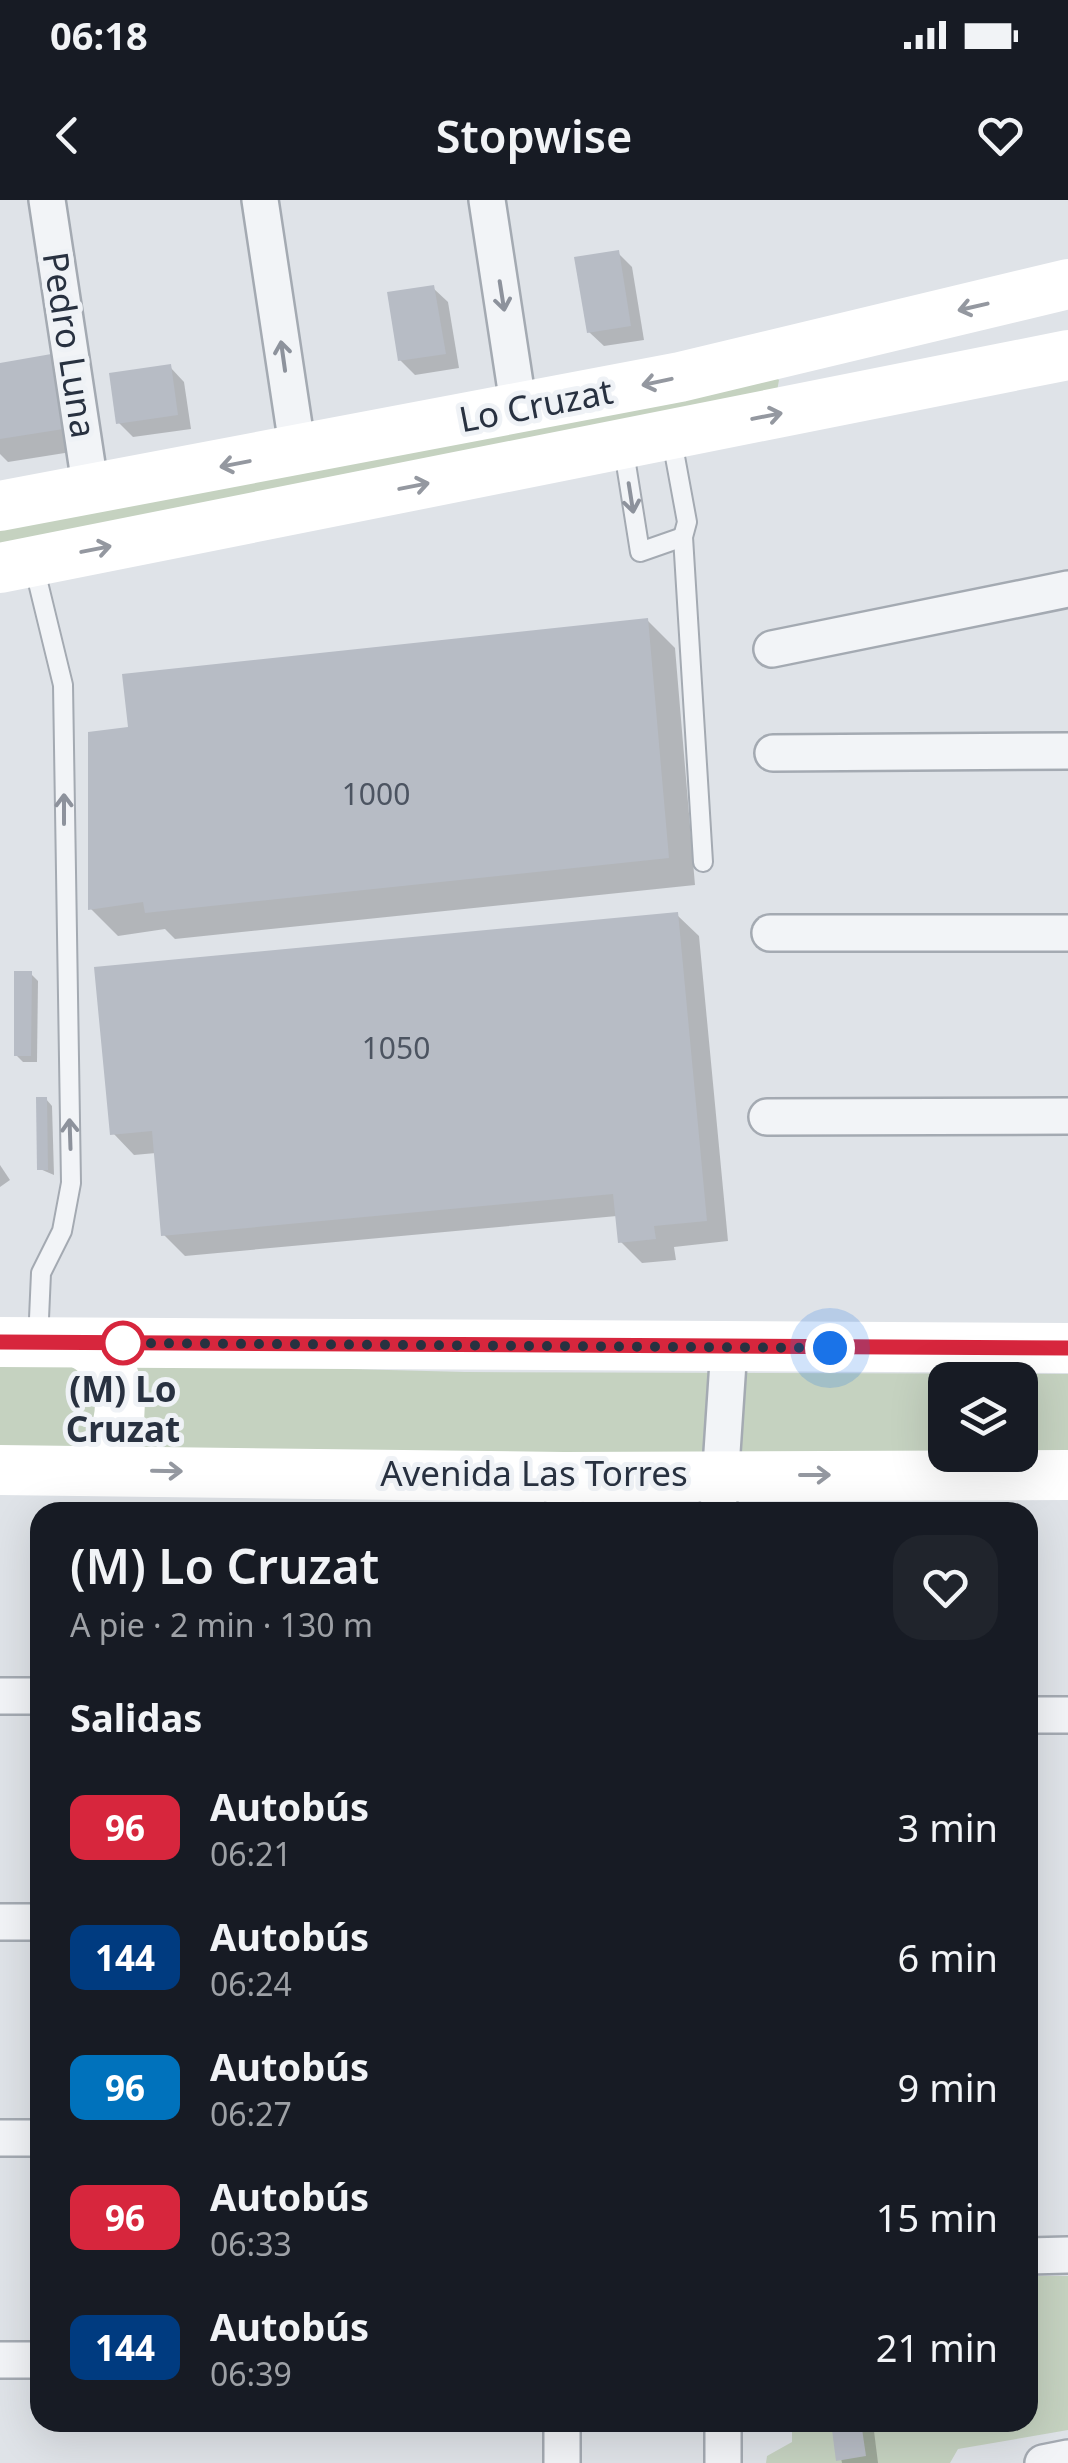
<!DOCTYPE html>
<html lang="es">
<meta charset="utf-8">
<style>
body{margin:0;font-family:"Noto Sans",sans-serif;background:#20242c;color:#f1f3f6;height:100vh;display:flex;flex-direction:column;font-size:38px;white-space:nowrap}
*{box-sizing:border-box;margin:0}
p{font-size:32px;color:#9ea1a6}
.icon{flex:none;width:55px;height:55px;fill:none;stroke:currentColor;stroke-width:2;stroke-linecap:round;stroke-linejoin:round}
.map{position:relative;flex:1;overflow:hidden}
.side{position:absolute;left:30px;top:1302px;width:1008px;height:930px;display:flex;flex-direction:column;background:#171b24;border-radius:30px;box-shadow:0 10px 40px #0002}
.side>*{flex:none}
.badge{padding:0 20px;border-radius:15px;font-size:35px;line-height:65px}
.fabs{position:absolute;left:928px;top:1162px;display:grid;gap:20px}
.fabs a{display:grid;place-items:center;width:110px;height:110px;border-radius:20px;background:#171b24;box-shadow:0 10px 40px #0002;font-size:50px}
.you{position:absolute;width:50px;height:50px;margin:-25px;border:8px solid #fff;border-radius:50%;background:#1a73e8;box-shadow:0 0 0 15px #1a73e833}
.map>.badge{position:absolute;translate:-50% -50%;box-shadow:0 0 0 5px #fff}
h2{padding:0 40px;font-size:38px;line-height:90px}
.round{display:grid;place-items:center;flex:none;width:105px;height:105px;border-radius:30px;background:#20242c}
.head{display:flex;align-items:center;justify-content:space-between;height:170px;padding:0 40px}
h1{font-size:48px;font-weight:600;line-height:75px}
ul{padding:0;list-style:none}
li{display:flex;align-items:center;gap:30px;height:130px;padding:0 40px}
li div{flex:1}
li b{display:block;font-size:38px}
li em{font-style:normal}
li .badge{min-width:110px;font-weight:700;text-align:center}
.status{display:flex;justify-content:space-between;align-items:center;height:70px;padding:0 50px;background:#171b24;direction:ltr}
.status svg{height:28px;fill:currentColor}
header{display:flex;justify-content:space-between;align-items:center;height:130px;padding:0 40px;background:#171b24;font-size:45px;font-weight:600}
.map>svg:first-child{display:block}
.green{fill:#c5d2c0}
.shadow{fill:#0003}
.building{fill:#b7bcc5}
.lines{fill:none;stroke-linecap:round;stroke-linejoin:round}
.lane-casing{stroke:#a4aab2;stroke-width:22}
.street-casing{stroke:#a4aab2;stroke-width:40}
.lane{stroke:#f2f4f7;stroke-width:18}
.street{stroke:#f2f4f7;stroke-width:35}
.secondary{stroke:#fff;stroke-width:50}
.oneway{stroke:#8d929c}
.oneway2{stroke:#9498a0}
.line-casing{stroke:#fff;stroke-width:22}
.line{stroke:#d7263d;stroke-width:15}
.walk{stroke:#283140;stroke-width:10;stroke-dasharray:0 18}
.stop-dot{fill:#fff;stroke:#d7263d;stroke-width:5}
.labels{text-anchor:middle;stroke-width:10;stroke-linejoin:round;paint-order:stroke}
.number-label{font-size:30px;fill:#4c5461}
.street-label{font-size:35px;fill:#283140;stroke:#eff2f6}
.stop-label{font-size:35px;font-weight:bold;fill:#283140;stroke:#eff2f6}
</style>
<div class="status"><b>06:18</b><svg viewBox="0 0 49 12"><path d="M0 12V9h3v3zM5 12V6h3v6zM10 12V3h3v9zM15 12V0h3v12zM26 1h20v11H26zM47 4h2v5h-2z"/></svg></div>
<header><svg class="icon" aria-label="back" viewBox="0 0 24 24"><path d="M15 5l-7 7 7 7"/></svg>Stopwise<svg class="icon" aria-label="heart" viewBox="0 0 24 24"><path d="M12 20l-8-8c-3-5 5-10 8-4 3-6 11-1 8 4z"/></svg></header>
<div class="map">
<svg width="1068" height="2263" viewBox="0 0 1068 2263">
<rect width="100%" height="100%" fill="#dfe3e8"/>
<g class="green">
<polygon points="768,172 779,180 777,191 0,344 0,322"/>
<polygon points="0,1160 465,1172 1068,1174 1068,1253 1020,1253 1020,1180 945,1180 945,1254 0,1255"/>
<polygon points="1028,2076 1068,2076 1068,2230 958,2249 950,2263 766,2263 767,2256 792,2242 792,2223 1028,2222"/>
</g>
<g class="shadow">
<polygon points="618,53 632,67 644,140 604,146 589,132"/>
<polygon points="433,88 448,102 459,168 415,175 400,160"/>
<polygon points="0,165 90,249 8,262 0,254"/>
<polygon points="170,167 184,182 191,229 133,237 119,223"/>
<polygon points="648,421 675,448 695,685 175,739 165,729 118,736 91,709 131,530"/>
<polygon points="677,715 699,736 728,1041 674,1047 676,1060 642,1063 620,1041 617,1016 185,1056 164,1035 156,953 134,955 113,933"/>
<polygon points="31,774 38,781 37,862 23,862 16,855"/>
<polygon points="46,899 52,906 54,975 40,969"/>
<polygon points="0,965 10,980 0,987"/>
<polygon points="833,2222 915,2222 915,2225 874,2231 878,2263 842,2263"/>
</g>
<g class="building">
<polygon points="619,50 631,126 587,133 574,57"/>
<polygon points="434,85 446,154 398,161 387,92"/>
<polygon points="57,153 70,228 0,239 0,163"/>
<polygon points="171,164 178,215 116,224 109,173"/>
<polygon points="648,418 669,658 145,713 143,702 88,710 88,532 128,527 122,474"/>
<polygon points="678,712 707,1021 654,1026 656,1039 618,1043 613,994 161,1036 152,931 110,935 94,767"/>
<polygon points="14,771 32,771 31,856 14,856"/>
<polygon points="36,897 47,897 48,970 37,970"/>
<polygon points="831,2222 861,2222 866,2256 836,2261"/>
</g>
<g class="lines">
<g class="lane-casing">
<g id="lane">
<polyline points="671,235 687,322 683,337 703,662"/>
<polyline points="623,245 640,352 683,337"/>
<polyline points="33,362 63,485 71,983 62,1031 41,1073 38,1141"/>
</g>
</g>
<g class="street-casing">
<g id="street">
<polyline points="47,0 91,291"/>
<polyline points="260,0 298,252"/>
<polyline points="487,0 519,210"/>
<polyline points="772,449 1068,389"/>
<polyline points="773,553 1068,551"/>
<polyline points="770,733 1068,733"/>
<polyline points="767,917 1068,916"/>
<polyline points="564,1312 564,1277"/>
<polyline points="718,1312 729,1147"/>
<polyline points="0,1496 40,1496"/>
<polyline points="1028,1515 1068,1515"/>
<polyline points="0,1722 40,1722"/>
<polyline points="0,1938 40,1938"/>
<polyline points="1028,2056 1068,2055"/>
<polyline points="0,2160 40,2160"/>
<polyline points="723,2222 723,2263"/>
<polyline points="562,2263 562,2222"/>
<polyline points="1043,2263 1068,2258"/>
</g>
</g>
<use href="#lane" class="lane"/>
<use href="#street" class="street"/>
<g class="secondary">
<polyline points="0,306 680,177 1068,84"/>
<polyline points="0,368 1068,155"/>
<polyline points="0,1142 1068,1148"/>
<path d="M 80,1143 C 133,1169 132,1239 84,1269"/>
<polyline points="0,1270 564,1277 1068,1275"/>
</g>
</g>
<defs><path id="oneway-shaft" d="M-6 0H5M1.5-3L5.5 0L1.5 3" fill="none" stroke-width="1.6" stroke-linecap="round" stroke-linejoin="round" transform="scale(2.5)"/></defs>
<g class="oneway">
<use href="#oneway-shaft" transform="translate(502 96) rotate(81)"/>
<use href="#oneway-shaft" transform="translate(283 156) rotate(-98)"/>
<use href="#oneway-shaft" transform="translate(631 298) rotate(81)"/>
<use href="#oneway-shaft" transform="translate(64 609) rotate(-90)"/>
<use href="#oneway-shaft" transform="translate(70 934) rotate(-92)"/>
</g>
<g class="oneway2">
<use href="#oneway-shaft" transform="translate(973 107) rotate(167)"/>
<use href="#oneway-shaft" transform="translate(657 182) rotate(168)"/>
<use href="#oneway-shaft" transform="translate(767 216) rotate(-11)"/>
<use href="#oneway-shaft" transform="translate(235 264) rotate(169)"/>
<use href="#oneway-shaft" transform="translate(414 286) rotate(-11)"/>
<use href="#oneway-shaft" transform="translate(96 349) rotate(-11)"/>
<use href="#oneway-shaft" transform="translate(167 1271) rotate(1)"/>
<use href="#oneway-shaft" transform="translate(815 1275)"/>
</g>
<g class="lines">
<g class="line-casing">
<polyline id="line" points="0,1142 1068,1148"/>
</g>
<use href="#line" class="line"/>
<polyline class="walk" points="123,1143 119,1143 830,1148"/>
</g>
<circle class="stop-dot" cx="123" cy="1143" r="20"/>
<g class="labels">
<g class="number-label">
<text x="376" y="605">1000</text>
<text x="396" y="859">1050</text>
</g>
<g class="street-label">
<text transform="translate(69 145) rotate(81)" y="12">Pedro Luna</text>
<text transform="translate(536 206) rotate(-11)" y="12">Lo Cruzat</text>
<text x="534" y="1286">Avenida Las Torres</text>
</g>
<g class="stop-label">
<text x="123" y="1202">(M) Lo<tspan x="123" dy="40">Cruzat</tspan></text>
</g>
</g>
</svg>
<div class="fabs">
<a><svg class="icon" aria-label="layers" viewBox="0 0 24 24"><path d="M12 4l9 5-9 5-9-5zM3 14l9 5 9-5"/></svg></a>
</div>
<div class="you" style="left:830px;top:1148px"></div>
<section class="side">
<div class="head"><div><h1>(M) Lo Cruzat</h1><p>A pie · 2 min · 130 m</p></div><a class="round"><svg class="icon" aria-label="heart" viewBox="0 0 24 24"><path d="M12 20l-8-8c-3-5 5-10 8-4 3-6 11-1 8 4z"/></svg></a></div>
<h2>Salidas</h2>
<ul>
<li><span class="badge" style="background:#d7263d;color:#fff">96</span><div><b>Autobús</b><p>06:21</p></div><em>3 min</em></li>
<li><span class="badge" style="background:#003b80;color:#fff">144</span><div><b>Autobús</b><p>06:24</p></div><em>6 min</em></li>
<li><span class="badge" style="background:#0072bc;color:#fff">96</span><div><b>Autobús</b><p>06:27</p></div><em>9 min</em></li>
<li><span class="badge" style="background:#d7263d;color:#fff">96</span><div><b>Autobús</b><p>06:33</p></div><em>15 min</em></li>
<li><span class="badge" style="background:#003b80;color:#fff">144</span><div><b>Autobús</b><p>06:39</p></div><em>21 min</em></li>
</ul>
</section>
</div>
